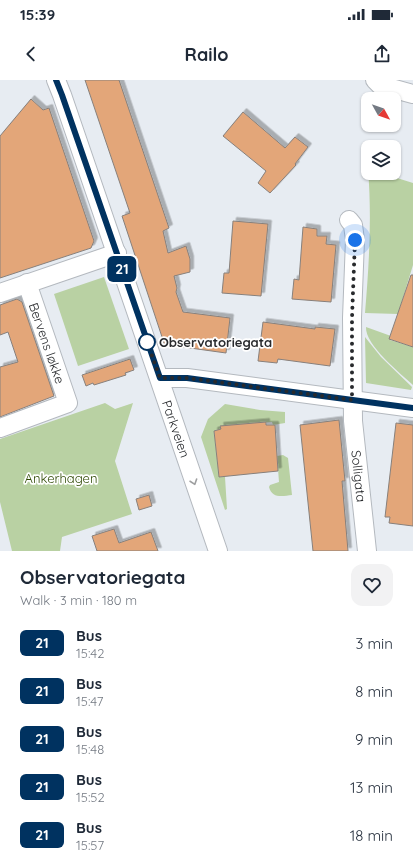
<!DOCTYPE html>
<meta charset="utf-8">
<style>
body{margin:0;font-family:Quicksand,sans-serif;background:#f2f2f3;color:#1f2937;height:100vh;display:flex;flex-direction:column;font-size:15px;white-space:nowrap}
*{box-sizing:border-box;margin:0}
p{font-size:13px;color:#747a83}
.icon{flex:none;width:22px;height:22px;fill:none;stroke:currentColor;stroke-width:2;stroke-linecap:round;stroke-linejoin:round}
.map{position:relative;height:471px;overflow:hidden}
.sheet{display:flex;flex-direction:column;background:#fff;flex:1}
.sheet>*{flex:none}
.badge{padding:0 8px;border-radius:6px;font-size:14px;line-height:26px}
.needle{width:26px;rotate:130deg}
.buttons{position:absolute;left:361px;top:12px;display:grid;gap:8px}
.buttons a{display:grid;place-items:center;width:40px;height:40px;border-radius:8px;background:#fff;box-shadow:0 1px 3px #0004;font-size:20px}
.you{position:absolute;width:20px;height:20px;margin:-10px;border:3px solid #fff;border-radius:50%;background:#1a73e8;box-shadow:0 0 0 6px #1a73e833}
.map>.badge{position:absolute;translate:-50% -50%;box-shadow:0 0 0 2px #fff}
.round{display:grid;place-items:center;flex:none;width:42px;height:42px;border-radius:12px;background:#f2f2f3}
.summary{display:flex;align-items:center;justify-content:space-between;height:68px;padding:0 20px}
h1{font-size:19px;font-weight:700;line-height:30px}
ul{padding:0;list-style:none}
li{display:flex;align-items:center;gap:12px;height:48px;padding:0 20px}
li div{flex:1}
li b{display:block;font-size:15px}
li em{font-style:normal}
li .badge{min-width:44px;font-weight:700;text-align:center}
.status{display:flex;justify-content:space-between;align-items:center;height:28px;padding:0 20px;background:#fff;direction:ltr}
.status svg{height:11px;fill:currentColor}
header{display:flex;justify-content:space-between;align-items:center;height:52px;padding:0 20px;background:#fff;font-size:18px;font-weight:700}
.map>svg:first-child{display:block}
.green{fill:#b9d1a3}
.building{fill:#e3a679;stroke:#87807c;filter:url(#shadow)}
.lines{fill:none;stroke-linecap:round;stroke-linejoin:round}
.minor-casing{stroke:#b4b9bf;stroke-width:20}
.minor{stroke:#fff;stroke-width:18}
.oneway{stroke:#9e9fa0}
.line-casing{stroke:#fff;stroke-width:9}
.line{stroke:#003260;stroke-width:6}
.walk{stroke:#282a2d;stroke-width:4;stroke-dasharray:0 7.2}
.stop-dot{fill:#fff;stroke:#003260;stroke-width:2}
.labels{text-anchor:middle;stroke-width:3.5;stroke-linejoin:round;paint-order:stroke}
.stop-label{font-size:13px;font-weight:bold;fill:#282a2d;stroke:#fff;text-anchor:start}
.street-label{font-size:13px;fill:#282a2d;stroke:#fff}
.park-label{font-size:13px;fill:#2c4700;stroke:#fff}
</style>
<div class="status"><b>15:39</b><svg viewBox="0 0 49 12"><path d="M0 12V9h3v3zM5 12V6h3v6zM10 12V3h3v9zM15 12V0h3v12zM26 1h20v11H26zM47 4h2v5h-2z"/></svg></div>
<header><svg class="icon" aria-label="back" viewBox="0 0 24 24"><path d="M15 5l-7 7 7 7"/></svg>Railo<svg class="icon" aria-label="share" viewBox="0 0 24 24"><path d="M12 15V3M7 8l5-5 5 5M5 13v7h14v-7"/></svg></header>
<div class="map">
<svg width="413" height="471" viewBox="0 0 413 471">
<defs>
<filter id="shadow"><feDropShadow dx="3.5" dy="-3.5" stdDeviation="0" flood-color="#0004"/></filter>
</defs>
<rect width="100%" height="100%" fill="#e7ecf2"/>
<g class="green">
<path d="M 368,89 L 368,93 L 381,93 L 413,103 L 413,185 L 398,234 L 365,233 C 369,185 372,138 368,89 Z"/>
<polygon points="104,197 129,269 78,286 54,214"/>
<path d="M 366,247 L 391,256 L 390,260 L 413,267 L 413,305 C 400,293 365,265 366,247 Z"/>
<polygon points="365,257 381,277 412,307 411,310 366,303"/>
<polygon points="105,323 115,329 133,323 115,381 132,434 62,457 60,471 12,471 0,422 0,359"/>
<polygon points="225,324 260,330 285,332 285,343 273,345 272,342 221,346 221,349 214,351 219,397 225,397 227,429 225,430 201,357 208,339"/>
<path d="M 283,375 L 288,378 L 292,415 C 283,416 272,419 269,407 L 270,405 L 279,402 L 277,376 Z"/>
</g>
<g class="building">
<polygon points="85,0 119,0 169,148 163,151 168,173 186,166 190,179 190,192 174,196 177,208 176,212 183,232 230,238 226,273 183,267 184,260 165,266 122,136 130,133"/>
<polygon points="31,19 43,30 49,28 94,161 91,168 0,198 0,56"/>
<polygon points="243,32 285,68 295,57 308,67 295,84 296,85 270,113 258,103 266,91 223,56"/>
<polygon points="233,141 268,144 261,216 222,213 224,193 229,193"/>
<polygon points="303,147 317,149 317,156 327,156 326,164 336,165 331,222 292,219 294,199 299,200"/>
<polygon points="411,195 413,195 413,267 389,259"/>
<polygon points="17,219 22,222 54,316 0,337 0,287 18,282 8,252 0,255 0,225"/>
<polygon points="263,242 315,249 315,247 335,249 330,286 278,279 277,283 258,281"/>
<polygon points="130,279 134,290 125,293 126,295 94,305 93,303 86,306 82,295"/>
<polygon points="339,340 345,401 342,401 348,471 313,471 300,345"/>
<polygon points="266,342 266,345 275,345 278,391 219,397 214,351 221,349 220,346"/>
<polygon points="396,343 413,345 413,446 389,443 390,437 385,437"/>
<polygon points="149,415 152,426 139,430 136,419"/>
<polygon points="114,449 119,463 151,452 158,471 97,471 92,456"/>
</g>
<g class="lines">
<g class="minor-casing">
<g id="minor">
<path id="s1" d="M 56,0 L 62,15 L 218,471"/>
<polyline points="375,0 380,5 413,14"/>
<path id="s2" d="M 349,140 L 353,145 L 355,160 L 352,238 L 353,341 L 367,471"/>
<polyline points="0,213 117,173"/>
<polyline points="160,298 187,298 413,328"/>
<polyline points="0,348 68,323 27,203"/>
</g>
</g>
<use href="#minor" class="minor"/>
</g>
<defs><path id="oneway-chevron" d="M-2-3.5L2.5 0L-2 3.5" fill="none" stroke-width="1.6" stroke-linecap="round" stroke-linejoin="round"/></defs>
<use class="oneway" href="#oneway-chevron" transform="translate(194 402) rotate(71)"/>
<g class="lines">
<g class="line-casing">
<polyline id="line" points="56,0 62,15 160,298 187,298 413,328"/>
</g>
<use href="#line" class="line"/>
<polyline class="walk" points="147,262 160,298 187,298 352,320 352,238 355,160"/>
</g>
<circle class="stop-dot" cx="147" cy="262" r="8"/>
<g class="labels">
<g class="stop-label">
<text x="159" y="267">Observatoriegata</text>
</g>
<g class="street-label">
<text transform="translate(47 263) rotate(71)" y="5">Bervens løkke</text>
<text dy="5" stroke="none"><textPath href="#s1" startOffset="369">Parkveien</textPath></text>
<text dy="5" stroke="none"><textPath href="#s2" startOffset="258">Solligata</textPath></text>
</g>
<g class="park-label">
<text x="61" y="403">Ankerhagen</text>
</g>
</g>
</svg>
<div class="buttons">
<a><svg class="needle" viewBox="-14 -14 28 28"><path d="M0-13l5 13h-10z" fill="#e53935"/><path d="M0 13l5-13h-10z" fill="#747a83"/></svg></a>
<a><svg class="icon" aria-label="layers" viewBox="0 0 24 24"><path d="M12 4l9 5-9 5-9-5zM3 14l9 5 9-5"/></svg></a>
</div>
<div class="you" style="left:355px;top:160px"></div>
<b class="badge" style="left:122px;top:189px;background:#003260;color:#fff">21</b>
</div>
<section class="sheet">
<div class="summary"><div><h1>Observatoriegata</h1><p>Walk · 3 min · 180 m</p></div><a class="round"><svg class="icon" aria-label="heart" viewBox="0 0 24 24"><path d="M12 20l-8-8c-3-5 5-10 8-4 3-6 11-1 8 4z"/></svg></a></div>
<ul>
<li><span class="badge" style="background:#003260;color:#fff">21</span><div><b>Bus</b><p>15:42</p></div><em>3 min</em></li>
<li><span class="badge" style="background:#003260;color:#fff">21</span><div><b>Bus</b><p>15:47</p></div><em>8 min</em></li>
<li><span class="badge" style="background:#003260;color:#fff">21</span><div><b>Bus</b><p>15:48</p></div><em>9 min</em></li>
<li><span class="badge" style="background:#003260;color:#fff">21</span><div><b>Bus</b><p>15:52</p></div><em>13 min</em></li>
<li><span class="badge" style="background:#003260;color:#fff">21</span><div><b>Bus</b><p>15:57</p></div><em>18 min</em></li>
</ul>
</section>
